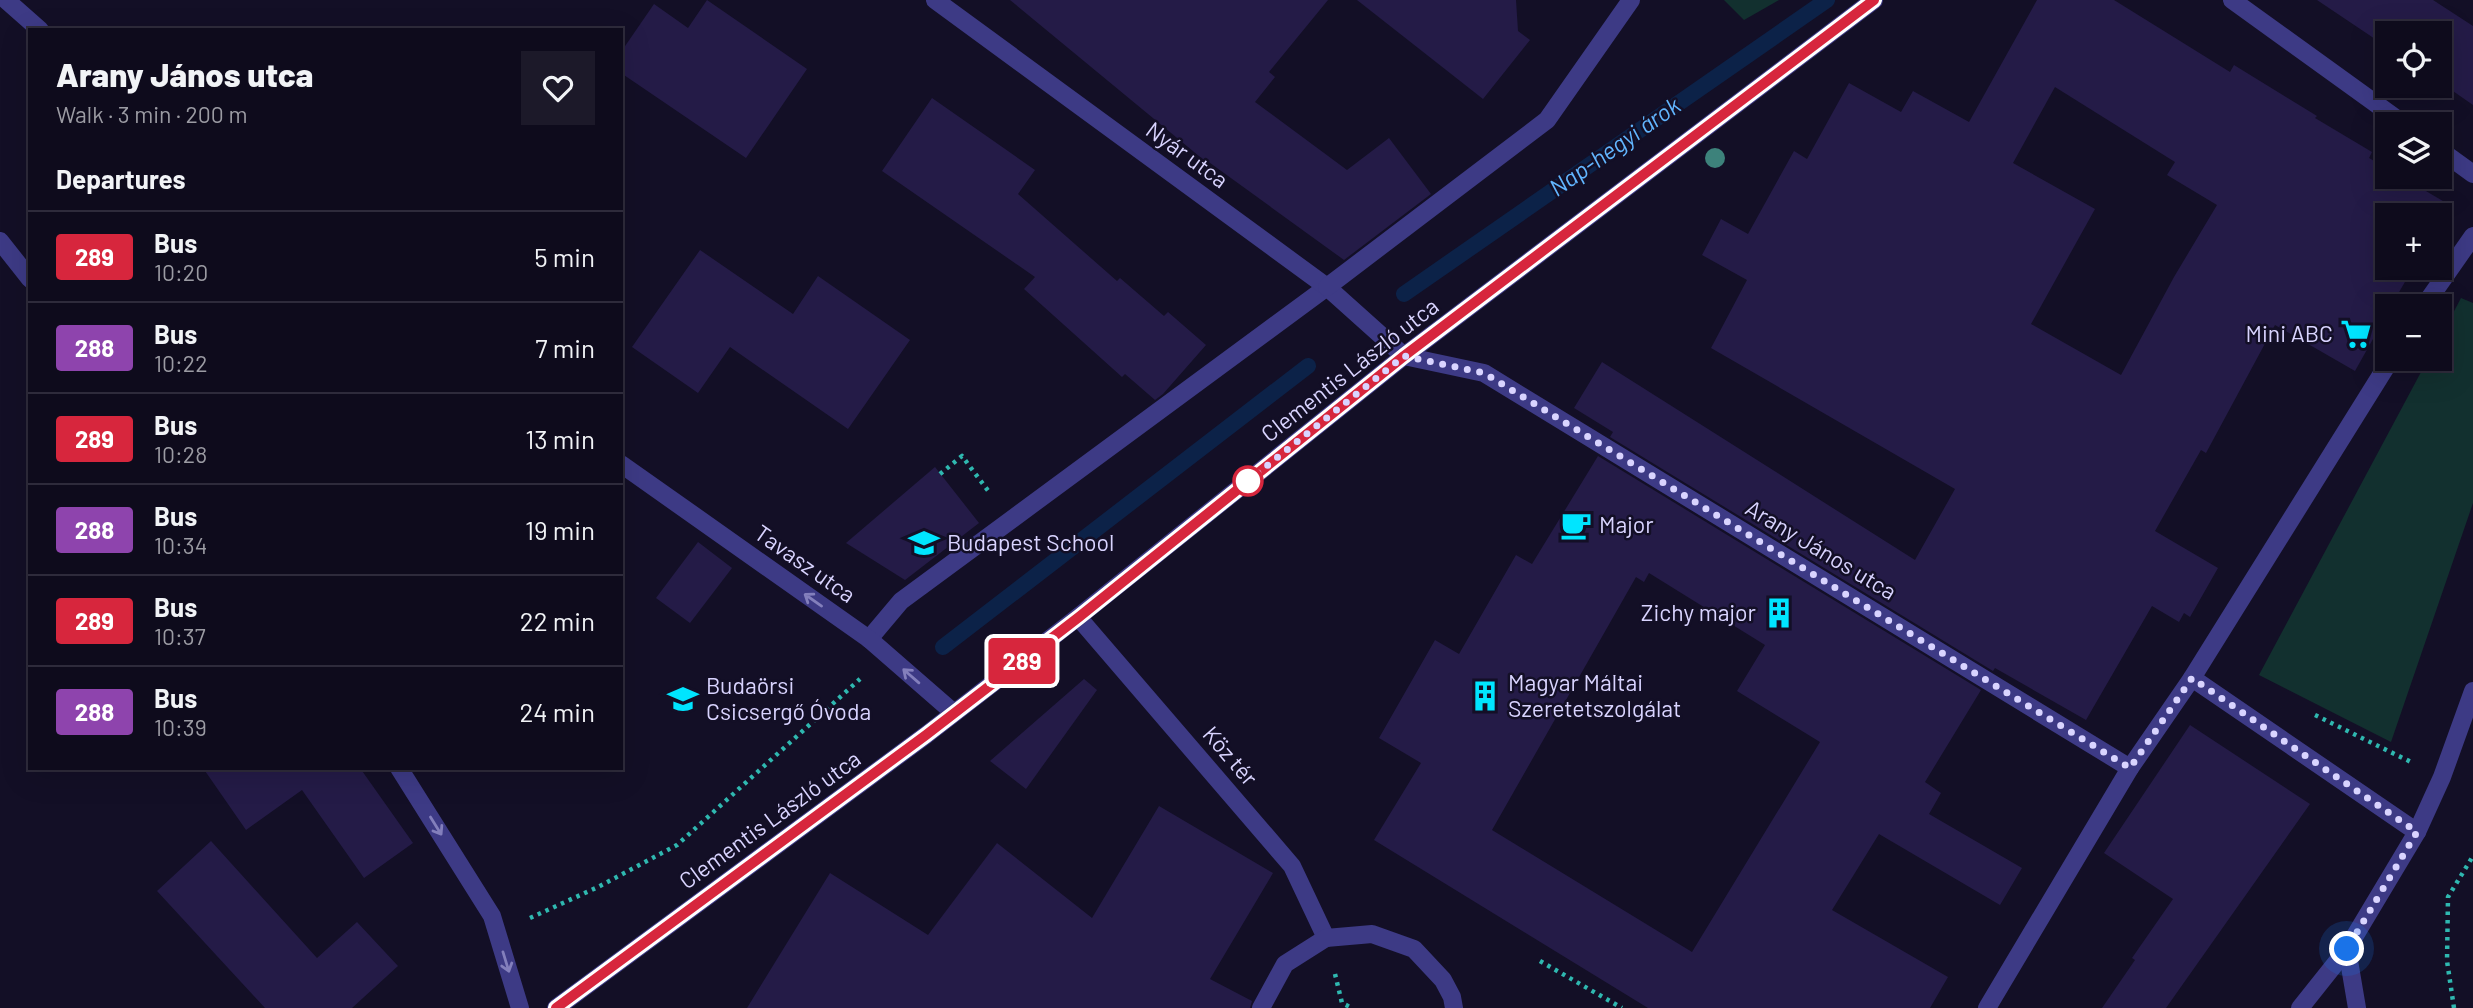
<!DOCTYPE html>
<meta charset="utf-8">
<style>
body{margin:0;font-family:Barlow,sans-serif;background:#1c1929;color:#f1f3f6;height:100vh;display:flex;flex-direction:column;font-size:26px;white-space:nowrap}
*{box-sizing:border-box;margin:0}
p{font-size:23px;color:#9b9ba3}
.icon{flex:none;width:38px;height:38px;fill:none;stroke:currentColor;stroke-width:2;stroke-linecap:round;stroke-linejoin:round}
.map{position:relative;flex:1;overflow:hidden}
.panel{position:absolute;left:28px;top:28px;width:595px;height:742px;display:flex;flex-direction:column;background:#0e0b1c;border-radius:0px;box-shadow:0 7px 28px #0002,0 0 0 2px #2e2b3b}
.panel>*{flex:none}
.badge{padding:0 14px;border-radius:5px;font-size:24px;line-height:46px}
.tools{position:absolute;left:2375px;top:21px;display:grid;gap:14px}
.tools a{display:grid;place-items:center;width:77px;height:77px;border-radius:0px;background:#0e0b1c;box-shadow:0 7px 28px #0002,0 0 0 2px #2e2b3b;font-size:35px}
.you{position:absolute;width:35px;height:35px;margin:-18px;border:5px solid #fff;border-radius:50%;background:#1a73e8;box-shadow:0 0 0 10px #1a73e833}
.map>.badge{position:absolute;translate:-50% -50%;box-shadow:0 0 0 4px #fff}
h2{padding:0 28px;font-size:26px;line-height:63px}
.round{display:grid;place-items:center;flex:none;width:74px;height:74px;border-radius:0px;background:#1c1929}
.overview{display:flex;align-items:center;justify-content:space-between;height:119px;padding:0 28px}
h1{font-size:33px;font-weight:800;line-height:52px}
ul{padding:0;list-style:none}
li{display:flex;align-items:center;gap:21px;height:91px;padding:0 28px;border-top:2px solid #2e2b3b}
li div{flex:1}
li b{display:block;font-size:26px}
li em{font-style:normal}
li .badge{min-width:77px;font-weight:700;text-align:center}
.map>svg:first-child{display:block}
.green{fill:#12302f}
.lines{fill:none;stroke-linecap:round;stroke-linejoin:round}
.stream{stroke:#0c2248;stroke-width:16}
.building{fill:#241b47;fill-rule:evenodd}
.path{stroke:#2fb8b0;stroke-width:4.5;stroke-dasharray:3.5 5;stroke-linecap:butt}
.service{stroke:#3d3a85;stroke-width:18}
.minor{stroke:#3d3a85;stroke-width:18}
.tree{fill:#3d827b}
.oneway{stroke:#837fbc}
.line-casing{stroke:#fff;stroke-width:16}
.line{stroke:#d7263d;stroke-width:10}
.walk{stroke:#d9d4ff;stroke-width:7;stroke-dasharray:0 12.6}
.stop-dot{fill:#fff;stroke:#d7263d;stroke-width:3.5}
.labels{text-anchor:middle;stroke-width:5;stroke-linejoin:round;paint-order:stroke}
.street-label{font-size:23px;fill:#d9d4ff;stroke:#130f26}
.poi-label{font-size:23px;fill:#d9d4ff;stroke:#130f26;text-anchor:start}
.water-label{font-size:24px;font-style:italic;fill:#62b6ff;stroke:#130f26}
</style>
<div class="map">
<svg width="2473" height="1008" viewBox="0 0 2473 1008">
<rect width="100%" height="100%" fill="#130f26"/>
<g class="green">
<polygon points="1724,0 1779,0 1744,20"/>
<polygon points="2461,298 2473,303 2473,503 2391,742 2259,675 2428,359 2440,359 2440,338"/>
</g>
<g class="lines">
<g class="stream">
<polyline points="1404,294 1827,0"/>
<polyline points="943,647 1308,366"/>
</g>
</g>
<g class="building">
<polygon points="707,0 807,69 746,158 621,73 621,52 654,4 688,28"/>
<polygon points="1010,0 1328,0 1269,72 1275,77 1255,102 1347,170 1389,138 1431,194 1344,260 1206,160 1205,161"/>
<polygon points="1357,0 1516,0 1518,31 1530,40 1483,99"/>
<path d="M 2037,0 L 2114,0 L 2230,72 L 2234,65 L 2317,116 L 2315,118 L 2372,152 L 2369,158 L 2387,168 L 2387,177 L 2402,177 L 2448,204 L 2440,220 L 2440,215 L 2387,215 L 2387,268 L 2413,268 L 2391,306 L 2387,306 L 2387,314 L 2355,371 L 2275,325 L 2206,453 L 2201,450 L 2155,531 L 2218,568 L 2190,617 L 2184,613 L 2179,622 L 2152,606 L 2086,720 L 1995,668 L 1993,671 L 1610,437 L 1613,432 L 1574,408 L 1602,362 L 1915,560 L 1955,489 L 1711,348 L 1747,280 L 1702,255 L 1721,219 L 1748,234 L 1794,151 L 1807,159 L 1849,83 L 1901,112 L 1913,91 L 1969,122 ZM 2055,87 L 2175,162 L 2167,175 L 2217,205 L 2174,277 L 2121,375 L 2031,324 L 2095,209 L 2013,163 Z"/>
<polygon points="2317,0 2433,0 2473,26 2473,105 2440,82 2440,33 2387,33 2387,47"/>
<polygon points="932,98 1035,170 1018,194 1117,281 1120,278 1164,316 1168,312 1206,345 1163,394 1155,400 1125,374 1122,377 1024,289 1035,277 882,171"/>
<polygon points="700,250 793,314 818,276 910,340 848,429 730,347 698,393 632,347"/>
<path d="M 1598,456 L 1981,690 L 1925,782 L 1941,793 L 1929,814 L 2022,868 L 2000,905 L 1879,834 L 1832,910 L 1948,977 L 1930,1008 L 1648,1008 L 1374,840 L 1421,763 L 1379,738 L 1435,640 L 1459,654 L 1516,555 L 1532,564 ZM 1649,573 L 1765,645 L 1737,691 L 1820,742 L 1692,952 L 1492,830 L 1636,577 L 1644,582 Z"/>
<polygon points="935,467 979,523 905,580 846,543"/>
<polygon points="698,542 732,568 690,623 656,598"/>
<polygon points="1084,679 1097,690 1026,789 990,761"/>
<polygon points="2190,725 2310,804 2166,1008 2102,1008 2135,960 2132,958 2173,899 2104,853"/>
<polygon points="203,768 360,768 413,843 364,878 302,790 246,830"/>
<polygon points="1159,806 1273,873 1210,979 1252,1001 1250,1008 747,1008 830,873 928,935 997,843 1092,918"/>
<polygon points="211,841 317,958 357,922 398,966 352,1008 265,1008 157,891"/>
</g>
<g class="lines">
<g class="path">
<polyline points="940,474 962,456 989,492"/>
<polyline points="2315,715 2411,762"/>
<polyline points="530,918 598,887 677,845 860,679"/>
<polyline points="1540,961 1622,1008"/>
<polyline points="1335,974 1342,1003 1352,1008"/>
<polyline points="2454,1008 2447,961 2448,897 2473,856"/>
</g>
<g class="service">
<polyline points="1078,617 1292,866 1326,938"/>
<polyline points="869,639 901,601 1327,287"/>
<polyline points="1261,1008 1285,964 1326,938 1372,934 1414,949 1443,980 1452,997 1454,1008"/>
</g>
<g class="minor">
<polyline points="6,0 40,30"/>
<polyline points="935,0 1327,287 1404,356 1484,373 2130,768"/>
<polyline points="2232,0 2404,124"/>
<polyline points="2440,150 2473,174"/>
<polyline points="0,241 30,279"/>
<polyline points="1327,287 1547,120 1631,0"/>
<polyline points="2424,306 2473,236"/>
<polyline points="621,464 869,639 954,713"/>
<polyline points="2192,678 2417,832"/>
<polyline points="399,768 492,916 520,1008"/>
<polyline points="2347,949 2357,1008"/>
<polyline points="556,1008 926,735 1078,617 1404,356 1874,0"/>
<polyline points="1987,1008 2130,768 2192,678 2391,359"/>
<polyline points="2300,1008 2347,949 2417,832 2442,777 2473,691"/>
</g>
</g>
<circle class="tree" cx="1715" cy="158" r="10"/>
<defs><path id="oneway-shaft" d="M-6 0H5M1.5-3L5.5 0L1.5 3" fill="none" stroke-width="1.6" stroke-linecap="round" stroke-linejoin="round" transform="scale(1.75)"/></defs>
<g class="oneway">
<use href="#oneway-shaft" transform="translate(813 600) rotate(-145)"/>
<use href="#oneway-shaft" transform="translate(911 676) rotate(-139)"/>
<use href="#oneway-shaft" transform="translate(436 826) rotate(58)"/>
<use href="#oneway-shaft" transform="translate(506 962) rotate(73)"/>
</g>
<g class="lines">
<g class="line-casing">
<polyline id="line" points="556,1008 926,735 1079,617 1404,356 1874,0"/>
</g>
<use href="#line" class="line"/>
<polyline class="walk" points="1248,481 1404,356 1484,373 2130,768 2192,678 2417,832 2347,949"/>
</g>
<defs>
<g id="supermarket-bare" transform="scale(2.415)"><path d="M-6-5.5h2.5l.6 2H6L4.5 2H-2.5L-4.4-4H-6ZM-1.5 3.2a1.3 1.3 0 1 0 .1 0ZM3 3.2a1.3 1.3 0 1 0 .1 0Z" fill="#00e5ff" stroke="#130f26" stroke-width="2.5" paint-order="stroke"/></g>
<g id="cafe-bare" transform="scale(2.415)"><path d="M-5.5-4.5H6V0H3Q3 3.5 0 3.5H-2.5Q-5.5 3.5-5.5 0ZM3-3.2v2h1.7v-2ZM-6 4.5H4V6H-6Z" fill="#00e5ff" stroke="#130f26" stroke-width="2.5" paint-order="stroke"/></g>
<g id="school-bare" transform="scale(2.415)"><path d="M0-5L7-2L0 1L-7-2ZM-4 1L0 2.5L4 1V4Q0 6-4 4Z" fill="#00e5ff" stroke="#130f26" stroke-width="2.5" paint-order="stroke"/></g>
<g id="building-bare" transform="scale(2.415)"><path d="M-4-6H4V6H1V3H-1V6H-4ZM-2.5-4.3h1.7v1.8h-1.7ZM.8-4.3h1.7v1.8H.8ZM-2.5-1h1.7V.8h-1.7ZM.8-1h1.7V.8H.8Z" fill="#00e5ff" stroke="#130f26" stroke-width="2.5" paint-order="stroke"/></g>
</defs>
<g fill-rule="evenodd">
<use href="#supermarket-bare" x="2356" y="334"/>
<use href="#cafe-bare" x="1576" y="525"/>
<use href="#school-bare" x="924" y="543"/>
<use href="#building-bare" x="1779" y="613"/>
<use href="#building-bare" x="1485" y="696"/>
<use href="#school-bare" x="683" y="699"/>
</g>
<circle class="stop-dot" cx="1248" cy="481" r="14"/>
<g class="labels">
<g class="street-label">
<text transform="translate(1187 155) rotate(36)" y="8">Nyár utca</text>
<text transform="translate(1350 370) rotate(-38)" y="8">Clementis László utca</text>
<text transform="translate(1821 550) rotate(31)" y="8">Arany János utca</text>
<text transform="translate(805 564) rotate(35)" y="8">Tavasz utca</text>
<text transform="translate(1230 756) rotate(49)" y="8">Köz tér</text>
<text transform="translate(770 820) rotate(-36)" y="8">Clementis László utca</text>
</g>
<g class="poi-label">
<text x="2333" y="342" text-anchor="end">Mini ABC</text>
<text x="1599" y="533">Major</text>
<text x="947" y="551">Budapest School</text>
<text x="1756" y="621" text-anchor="end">Zichy major</text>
<text x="1508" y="691">Magyar Máltai<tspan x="1508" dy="26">Szeretetszolgálat</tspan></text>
<text x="706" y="694">Budaörsi<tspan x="706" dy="26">Csicsergő Óvoda</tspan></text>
</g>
<g class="water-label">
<text transform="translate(1615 147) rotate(-35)" y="8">Nap-hegyi árok</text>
</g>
</g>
</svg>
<div class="tools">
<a><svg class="icon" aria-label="locate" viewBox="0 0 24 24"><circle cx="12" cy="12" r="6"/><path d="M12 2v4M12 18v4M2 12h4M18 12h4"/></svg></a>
<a><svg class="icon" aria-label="layers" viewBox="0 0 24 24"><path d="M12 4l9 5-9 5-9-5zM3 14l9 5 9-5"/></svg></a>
<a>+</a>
<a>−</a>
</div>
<div class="you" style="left:2347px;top:949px"></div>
<b class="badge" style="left:1022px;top:661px;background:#d7263d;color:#fff">289</b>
<section class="panel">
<div class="overview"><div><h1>Arany János utca</h1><p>Walk · 3 min · 200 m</p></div><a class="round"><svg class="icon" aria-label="heart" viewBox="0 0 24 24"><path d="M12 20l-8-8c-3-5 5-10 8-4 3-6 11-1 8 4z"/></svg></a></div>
<h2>Departures</h2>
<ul>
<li><span class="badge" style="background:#d7263d;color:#fff">289</span><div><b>Bus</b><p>10:20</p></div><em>5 min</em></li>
<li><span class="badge" style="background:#8e44ad;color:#fff">288</span><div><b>Bus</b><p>10:22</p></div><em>7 min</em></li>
<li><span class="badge" style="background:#d7263d;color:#fff">289</span><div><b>Bus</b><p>10:28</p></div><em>13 min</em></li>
<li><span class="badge" style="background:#8e44ad;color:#fff">288</span><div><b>Bus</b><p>10:34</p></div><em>19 min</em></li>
<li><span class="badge" style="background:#d7263d;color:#fff">289</span><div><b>Bus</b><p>10:37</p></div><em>22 min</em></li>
<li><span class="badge" style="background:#8e44ad;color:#fff">288</span><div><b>Bus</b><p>10:39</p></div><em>24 min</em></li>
</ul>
</section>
</div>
